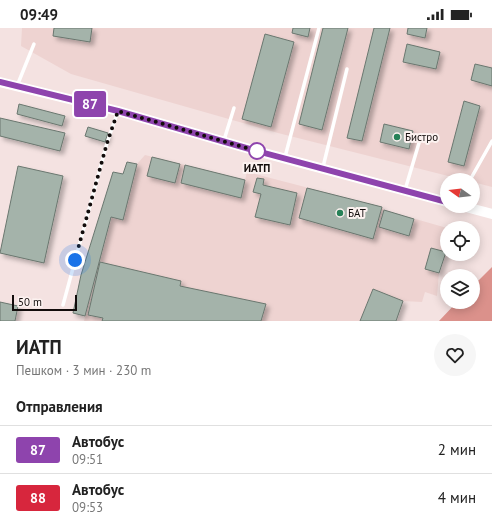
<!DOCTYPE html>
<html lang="ru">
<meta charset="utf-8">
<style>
body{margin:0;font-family:"PT Sans",sans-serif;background:#f6f6f6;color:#222;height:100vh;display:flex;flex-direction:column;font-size:15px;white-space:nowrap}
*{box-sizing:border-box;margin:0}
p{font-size:13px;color:#767676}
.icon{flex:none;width:22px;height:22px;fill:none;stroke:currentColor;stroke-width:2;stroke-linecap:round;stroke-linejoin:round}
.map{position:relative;height:293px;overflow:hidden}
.panel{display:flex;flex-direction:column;background:#fff;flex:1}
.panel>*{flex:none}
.badge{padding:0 8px;border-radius:3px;font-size:14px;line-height:26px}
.needle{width:26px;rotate:285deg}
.controls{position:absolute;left:440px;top:145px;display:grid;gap:8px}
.controls a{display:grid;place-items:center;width:40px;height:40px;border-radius:50%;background:#fff;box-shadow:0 2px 10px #0003;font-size:20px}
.scale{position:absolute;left:12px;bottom:10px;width:65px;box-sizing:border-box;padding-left:4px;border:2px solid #120c0b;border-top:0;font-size:11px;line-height:14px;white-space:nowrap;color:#120c0b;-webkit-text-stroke:3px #fcf2f0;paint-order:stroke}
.you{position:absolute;width:20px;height:20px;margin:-10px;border:3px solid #fff;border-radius:50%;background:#1a73e8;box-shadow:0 0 0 6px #1a73e833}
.map>.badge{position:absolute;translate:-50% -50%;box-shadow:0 0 0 2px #fff}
h2{padding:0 16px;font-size:15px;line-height:36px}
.round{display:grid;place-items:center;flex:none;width:42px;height:42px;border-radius:21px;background:#f6f6f6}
.summary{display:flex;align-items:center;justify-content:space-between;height:68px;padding:0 16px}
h1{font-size:19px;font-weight:700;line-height:30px}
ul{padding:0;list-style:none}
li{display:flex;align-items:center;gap:12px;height:48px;padding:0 16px;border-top:1px solid #e0e0e0}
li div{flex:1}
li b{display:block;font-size:15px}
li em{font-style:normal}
li .badge{min-width:44px;font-weight:700;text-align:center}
.status{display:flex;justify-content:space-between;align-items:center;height:28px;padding:0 20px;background:#fff;direction:ltr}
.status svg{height:11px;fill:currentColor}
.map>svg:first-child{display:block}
.built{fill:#eed3d1}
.forest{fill:#db918b}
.building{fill:#a4b3aa;stroke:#6a776f;filter:url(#shadow)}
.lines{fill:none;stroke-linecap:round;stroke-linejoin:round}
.lane{stroke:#fff;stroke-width:3.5}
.secondary{stroke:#fff;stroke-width:10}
.line-casing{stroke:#fff;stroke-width:9}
.line{stroke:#8e44ad;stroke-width:6}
.walk{stroke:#120c0b;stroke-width:4;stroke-dasharray:0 7.2}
.poi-dot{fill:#268157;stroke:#fcf2f0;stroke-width:1.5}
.stop-dot{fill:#fff;stroke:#8e44ad;stroke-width:2}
.labels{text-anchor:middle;stroke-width:4;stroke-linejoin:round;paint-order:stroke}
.poi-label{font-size:11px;fill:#120c0b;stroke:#fcf2f0;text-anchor:start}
.stop-label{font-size:11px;font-weight:bold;fill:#120c0b;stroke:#fcf2f0}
</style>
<div class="status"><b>09:49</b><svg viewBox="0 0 49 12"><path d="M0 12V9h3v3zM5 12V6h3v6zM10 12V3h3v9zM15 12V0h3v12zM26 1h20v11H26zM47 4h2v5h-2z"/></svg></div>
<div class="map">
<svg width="492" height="293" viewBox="0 0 492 293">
<defs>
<filter id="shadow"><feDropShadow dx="3.5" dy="3.5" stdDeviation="2" flood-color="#0004"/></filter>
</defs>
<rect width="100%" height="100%" fill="#f4e2e1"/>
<g class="built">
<polygon points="22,0 492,0 492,159 473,154 473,152 464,152 278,105 71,46 21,18"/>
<polygon points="145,127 245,152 247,144 382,179 384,182 447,200 447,223 439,245 437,268 425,264 422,274 403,273 396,293 84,293 111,189 137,136"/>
</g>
<polygon class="forest" points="492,239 492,293 439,293 457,274 473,274 473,258"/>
<g class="building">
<polygon points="54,0 92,0 90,14 53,8"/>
<polygon points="293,0 310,0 308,9 292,5"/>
<polygon points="323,0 348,0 322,102 299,96"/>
<polygon points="374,0 390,0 362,113 347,110"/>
<polygon points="408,0 427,0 425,10 407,6"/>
<polygon points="265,6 294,14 271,99 242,91"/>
<polygon points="407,16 440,24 436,41 403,34"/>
<polygon points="475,36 492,40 492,58 471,52"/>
<polygon points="464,73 480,78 464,138 448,134"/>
<polygon points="19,76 65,88 62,98 17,86"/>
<polygon points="0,90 65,105 60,123 0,108"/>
<polygon points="384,96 413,103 409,121 380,114"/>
<polygon points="88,99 108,105 105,114 85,108"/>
<polygon points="152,129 180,136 175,155 147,148"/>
<polygon points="127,134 137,136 123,192 111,189 85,288 73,285 81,247 113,144 123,146"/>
<polygon points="185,137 245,152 241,170 181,155"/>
<polygon points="18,138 63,148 44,235 0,225"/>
<polygon points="257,150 264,151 263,157 297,165 290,197 255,189 261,166 253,164"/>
<polygon points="307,160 382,179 373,211 299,190"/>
<polygon points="384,182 414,191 409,208 379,199"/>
<polygon points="431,220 446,224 439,245 425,241"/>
<polygon points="100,234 181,253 180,258 266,276 261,293 102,293 103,290 88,287"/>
<polygon points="373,261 403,273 396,293 360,293"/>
<polygon points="0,274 18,278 15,293 0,293"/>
</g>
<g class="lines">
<g class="lane">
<polyline points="17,58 34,16"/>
<polyline points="224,112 234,80"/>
<polyline points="285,129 319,0"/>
<polyline points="323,139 347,41"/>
<polyline points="470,152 492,113"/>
<polyline points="405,162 419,115"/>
<polyline points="63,277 107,115 118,83"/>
</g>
<g class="secondary">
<polyline points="0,54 118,83 253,122 447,174"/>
<polyline points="462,178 492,186"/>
</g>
</g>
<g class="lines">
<g class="line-casing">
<polyline id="line" points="0,54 118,83 253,122 447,174"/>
</g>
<use href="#line" class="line"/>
<polyline class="walk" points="75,232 107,115 118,83 257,123"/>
</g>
<g class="poi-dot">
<circle cx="397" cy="109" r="4"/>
<circle cx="340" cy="185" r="4"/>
</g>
<circle class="stop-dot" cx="257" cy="123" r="8"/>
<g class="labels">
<g class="poi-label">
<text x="405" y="113">Бистро</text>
<text x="348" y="189">БАТ</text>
</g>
<g class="stop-label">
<text x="257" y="144">ИАТП</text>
</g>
</g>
</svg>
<div class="controls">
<a><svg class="needle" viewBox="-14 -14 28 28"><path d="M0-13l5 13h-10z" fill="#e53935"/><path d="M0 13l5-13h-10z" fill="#767676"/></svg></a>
<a><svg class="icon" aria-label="locate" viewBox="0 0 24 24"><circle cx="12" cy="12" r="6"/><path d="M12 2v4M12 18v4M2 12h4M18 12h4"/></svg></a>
<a><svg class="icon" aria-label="layers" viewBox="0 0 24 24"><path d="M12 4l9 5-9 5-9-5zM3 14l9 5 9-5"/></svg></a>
</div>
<div class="scale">50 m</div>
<div class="you" style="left:75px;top:232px"></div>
<b class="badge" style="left:90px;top:76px;background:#8e44ad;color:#fff">87</b>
</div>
<section class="panel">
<div class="summary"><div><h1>ИАТП</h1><p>Пешком · 3 мин · 230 m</p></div><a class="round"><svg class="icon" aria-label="heart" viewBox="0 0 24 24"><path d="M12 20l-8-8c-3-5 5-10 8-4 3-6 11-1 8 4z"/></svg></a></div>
<h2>Отправления</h2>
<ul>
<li><span class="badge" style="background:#8e44ad;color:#fff">87</span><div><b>Автобус</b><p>09:51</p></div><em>2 мин</em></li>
<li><span class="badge" style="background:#d7263d;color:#fff">88</span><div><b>Автобус</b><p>09:53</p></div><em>4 мин</em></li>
</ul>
</section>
